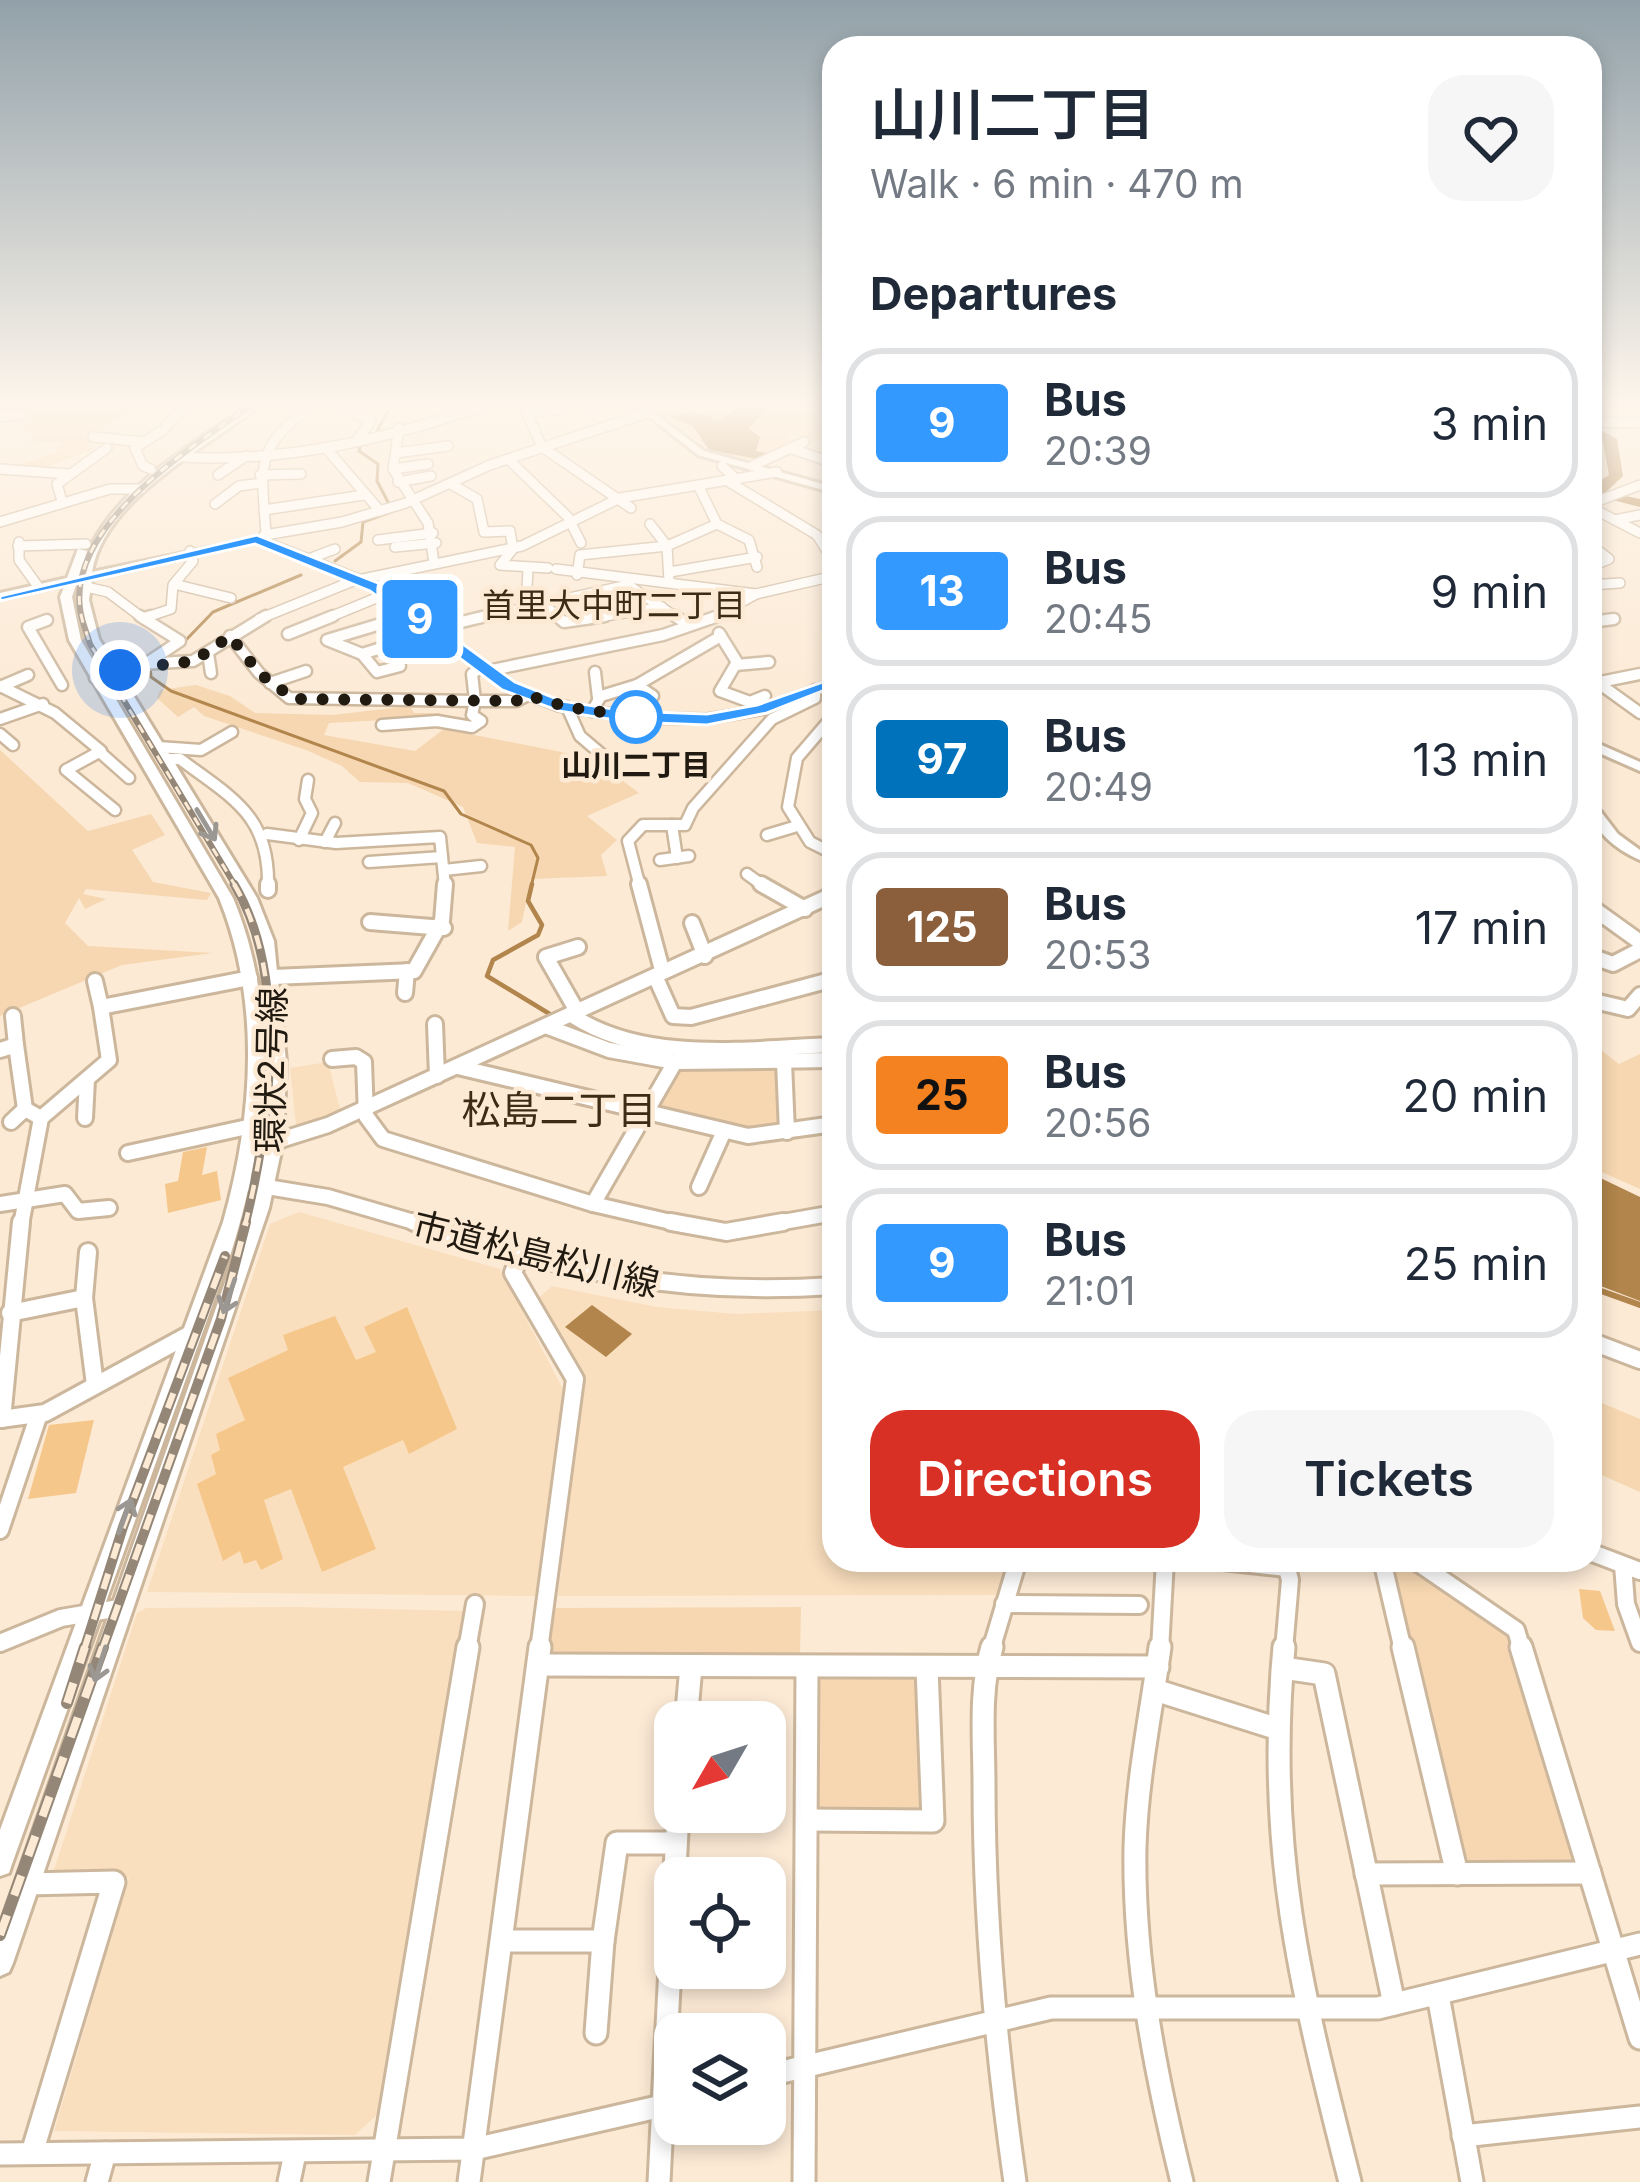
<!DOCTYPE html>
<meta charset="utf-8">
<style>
body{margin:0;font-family:Inter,"Noto Sans JP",sans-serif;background:#f6f6f7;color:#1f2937;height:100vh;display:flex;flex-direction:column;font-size:45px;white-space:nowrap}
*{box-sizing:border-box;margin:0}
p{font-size:39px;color:#747a83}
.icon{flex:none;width:66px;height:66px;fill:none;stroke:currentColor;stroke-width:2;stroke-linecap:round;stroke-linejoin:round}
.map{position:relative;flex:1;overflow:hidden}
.details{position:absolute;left:822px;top:36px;width:780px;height:1536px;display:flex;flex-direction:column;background:#fff;border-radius:36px;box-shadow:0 6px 18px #0003}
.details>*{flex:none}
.badge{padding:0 24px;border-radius:9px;font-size:42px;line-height:78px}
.needle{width:78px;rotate:231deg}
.fabs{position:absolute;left:654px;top:1701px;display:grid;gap:24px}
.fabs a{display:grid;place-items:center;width:132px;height:132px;border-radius:24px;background:#fff;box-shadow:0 6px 18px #0003;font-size:60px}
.you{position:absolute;width:60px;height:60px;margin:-30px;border:9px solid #fff;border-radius:50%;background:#1a73e8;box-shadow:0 0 0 18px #1a73e833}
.map>.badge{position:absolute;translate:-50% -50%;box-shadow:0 0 0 6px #fff}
h2{padding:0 48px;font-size:45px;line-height:108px}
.round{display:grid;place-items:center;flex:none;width:126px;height:126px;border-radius:36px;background:#f6f6f7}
.headline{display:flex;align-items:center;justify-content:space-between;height:204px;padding:0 48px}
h1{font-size:57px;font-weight:600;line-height:90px}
.button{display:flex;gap:24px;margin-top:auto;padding:24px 48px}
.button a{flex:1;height:138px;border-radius:36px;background:#d93025;color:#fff;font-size:48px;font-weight:600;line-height:138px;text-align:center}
.button a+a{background:#f6f6f7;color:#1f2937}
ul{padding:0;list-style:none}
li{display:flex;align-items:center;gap:36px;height:150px;margin:0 24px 18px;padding:0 24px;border:6px solid #e0e1e3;border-radius:36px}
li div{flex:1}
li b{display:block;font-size:45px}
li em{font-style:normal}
li .badge{min-width:132px;font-weight:700;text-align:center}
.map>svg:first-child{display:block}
.built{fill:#fadfbe}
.green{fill:#f6d7b1}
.water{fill:#b1854b}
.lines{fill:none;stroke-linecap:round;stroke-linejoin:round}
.stream-far2{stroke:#b1854b;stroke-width:3}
.stream-far1{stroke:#b1854b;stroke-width:4.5}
.stream{stroke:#b1854b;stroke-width:6}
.river{fill:#b1854b;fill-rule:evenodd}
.building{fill:#f5c78b}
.minor-far4-casing{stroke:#ccb79d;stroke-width:12}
.minor-far3-casing{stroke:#ccb79d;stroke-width:15}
.minor-far2-casing{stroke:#ccb79d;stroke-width:20}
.minor-far1-casing{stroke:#ccb79d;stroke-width:22}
.minor-casing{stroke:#ccb79d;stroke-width:27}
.major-casing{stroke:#ccb79d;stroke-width:6}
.minor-far4{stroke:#fff;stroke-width:9}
.minor-far3{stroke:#fff;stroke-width:10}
.minor-far2{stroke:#fff;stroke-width:14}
.minor-far1{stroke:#fff;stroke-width:16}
.minor{stroke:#fff;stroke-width:21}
.major{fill:#fff;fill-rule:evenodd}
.rail-far3-casing{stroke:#948777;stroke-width:6}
.rail-far2-casing{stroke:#948777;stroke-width:9}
.rail-far1-casing{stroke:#948777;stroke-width:10}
.rail-casing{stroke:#948777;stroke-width:12}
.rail-far3{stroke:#fcead5;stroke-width:3;stroke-dasharray:9;stroke-linecap:butt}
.rail-far2{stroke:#fcead5;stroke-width:4.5;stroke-dasharray:14;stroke-linecap:butt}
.rail-far1{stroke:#fcead5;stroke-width:6;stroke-dasharray:16;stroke-linecap:butt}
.rail{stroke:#fcead5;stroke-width:8;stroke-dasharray:21;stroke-linecap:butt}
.oneway{stroke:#9b9893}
.line{fill:#39f;stroke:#fff;stroke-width:3}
.walk{stroke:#211a10;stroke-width:12;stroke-dasharray:0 21.6}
.stop-dot{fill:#fff;stroke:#39f;stroke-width:6}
.labels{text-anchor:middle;stroke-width:9;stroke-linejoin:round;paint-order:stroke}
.far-stop-label{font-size:30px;font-weight:bold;fill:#211a10;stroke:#fcead5}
.far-neighbourhood-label{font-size:33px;fill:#3c2b15;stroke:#fcead5}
.street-label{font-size:36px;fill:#211a10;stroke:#fcead5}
.neighbourhood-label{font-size:39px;fill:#3c2b15;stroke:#fcead5}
</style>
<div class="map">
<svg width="1640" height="2182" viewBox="0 0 1640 2182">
<rect width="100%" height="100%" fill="#fcead5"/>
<g class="built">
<polygon points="328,1062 341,1113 305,1128 296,1125 290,1068"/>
<polygon points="299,1212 500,1269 564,1391 539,1596 147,1592 270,1224"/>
<polygon points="552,1286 657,1307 736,1314 834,1310 834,1560 1008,1560 998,1595 558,1596 582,1379 536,1300"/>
<polygon points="297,1607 468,1611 377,2115 355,2135 54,2131 129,1878 53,1873 137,1613 146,1608"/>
</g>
<g class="green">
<polygon points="36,404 147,404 89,434 93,439 87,447 96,448 47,467 14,467 54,453 64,443 29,441 34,432 21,432"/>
<path d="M 682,404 L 799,404 L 791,415 L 800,407 L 834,411 L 834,436 L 814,440 L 787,434 L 786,439 L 797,442 C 720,484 715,442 653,412 Z"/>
<polygon points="196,685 230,696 255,713 333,715 410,706 414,713 440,713 441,717 329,723 324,735 415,751 444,729 592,758 639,793 587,816 617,840 601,855 607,876 531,879 522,922 508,931 515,847 477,843 463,807 408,783 360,782 342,766 306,750 204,716 194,707 178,717 157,698 160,690"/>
<polygon points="0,750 88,831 151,814 165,835 132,850 153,882 211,893 207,900 86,889 83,894 106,899 85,909 79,898 65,923 88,946 213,953 122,965 0,1016"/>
<polygon points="1597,1047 1619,1064 1640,1054 1640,1189 1590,1167 1590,1051"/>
<polygon points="781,1066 778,1089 784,1130 755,1134 655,1106 674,1071 683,1067"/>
<polygon points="1590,1398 1640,1419 1640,1492 1590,1470"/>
<polygon points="1387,1560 1399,1560 1509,1638 1576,1865 1464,1860"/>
<polygon points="801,1607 800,1658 555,1658 547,1648 552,1608"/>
<polygon points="821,1673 923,1673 929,1814 815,1814 811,1686"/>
</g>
<g class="water">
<polygon points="745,404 773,404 749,428 760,437 756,451 770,454 764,460 709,450 693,426 670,417 691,411 719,420"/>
<polygon points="1590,1173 1640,1197 1640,1301 1590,1282"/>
<polygon points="592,1305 632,1334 606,1357 565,1327"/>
</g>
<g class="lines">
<g class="stream-far2">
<polyline points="376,433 392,404"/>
<polyline points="361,443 359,451 378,464 377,481 389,504"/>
<polyline points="335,561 361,542 363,522 388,513"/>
<polyline points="184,642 213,612 301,575"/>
<polyline points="150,666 151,677 171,691 444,791 461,814 531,845 538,858 531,887"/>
</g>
<g class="stream-far1">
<polyline points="532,884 528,901 542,925 538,935 493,960 487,976 553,1016"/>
<polyline points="563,1022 602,1038"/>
</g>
<polyline class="stream" points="1590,1287 1640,1305"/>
<polygon class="river" points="1590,424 1617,439 1623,476 1606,492 1640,499 1640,507 1593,495 1593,485 1609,475 1603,441 1590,434"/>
</g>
<g class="building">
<polygon points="207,1147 202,1175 217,1171 221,1200 168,1213 165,1184 178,1181 183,1152"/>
<polygon points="407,1307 457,1429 409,1454 403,1440 343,1467 376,1549 322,1572 291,1489 264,1500 283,1559 261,1570 256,1560 244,1564 240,1551 223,1561 197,1484 216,1474 211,1455 220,1450 216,1434 245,1420 228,1378 288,1350 283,1335 335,1316 356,1360 376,1352 364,1327"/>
<polygon points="94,1420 76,1493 28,1499 49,1425"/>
<polygon points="1579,1589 1600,1591 1615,1631 1596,1630 1583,1618"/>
</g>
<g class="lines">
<g class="minor-far4-casing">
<g id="minor-far4">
<polyline points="337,404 371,421 358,439"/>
<polyline points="523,404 542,447 631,508"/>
<polyline points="0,405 26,404"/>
<polyline points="591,409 600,404"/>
<polyline points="528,413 562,409"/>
<polyline points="0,417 21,415"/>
<polyline points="1590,422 1640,423"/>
<polyline points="399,428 393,469 428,523 434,563"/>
<polyline points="93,437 144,442"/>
<polyline points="325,447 380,511"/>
<polyline points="792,449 825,460"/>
<polyline points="396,453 448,446"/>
<path d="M 182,457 C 288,463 390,438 489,404"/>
<polyline points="508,459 568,517 581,543"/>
<polyline points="722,466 737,480"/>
<polyline points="752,466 804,442"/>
<polyline points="0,469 69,474"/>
<polyline points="151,469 143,466 135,448 163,430 186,404"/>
<polyline points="393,469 428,464"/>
<polyline points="218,475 246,456"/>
<polyline points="260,475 301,474"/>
<polyline points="398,482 431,476"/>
<polyline points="729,482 817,535 834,562"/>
<polyline points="451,484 477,499 484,532 510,531 513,549 500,565 548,568"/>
<polyline points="699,487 717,524 749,540 757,567"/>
<polyline points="62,501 57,484 107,448"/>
<polyline points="215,504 239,486 261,483"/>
<polyline points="1590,504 1640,485"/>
<polyline points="1590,507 1640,533"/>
<polyline points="264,510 364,495"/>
<polyline points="1615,520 1640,515"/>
<polyline points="0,522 110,489 141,489"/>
<polyline points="265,535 342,522 406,503 490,465 647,413"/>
<path d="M 261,539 L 266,533 C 261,464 254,448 314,404"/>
<polyline points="378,540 433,533"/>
<polyline points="19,542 19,560 37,585"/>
<polyline points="1590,544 1609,559 1590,567"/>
<polyline points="18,546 86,544"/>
<polyline points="395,547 436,543"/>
<polyline points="311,558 335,549"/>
<polyline points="528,568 527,588 560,619"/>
<polyline points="556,569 756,594 834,576"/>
<polyline points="670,572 757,557"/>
<polyline points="577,575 580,555 667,546 650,524"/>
<polyline points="669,581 667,546 717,524"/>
<polyline points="174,584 231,598"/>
<polyline points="1590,585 1620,583"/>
<polyline points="82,586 108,592 144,619"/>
<polyline points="144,618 171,609 173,585 193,561 190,551"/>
<polyline points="259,619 353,581 522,546 620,498 777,472"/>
<polyline points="325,619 386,594"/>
<polyline points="397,619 413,614"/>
<polyline points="474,619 628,585 679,619"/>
<polyline points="586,619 662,607"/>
<polyline points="711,619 756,594"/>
</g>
</g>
<g class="minor-far3-casing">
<g id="minor-far3">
<polyline points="140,616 180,641 147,663"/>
<polyline points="557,616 564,622 605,616"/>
<polyline points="675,616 689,625"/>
<polyline points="144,618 151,616"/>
<polyline points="47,620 28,627 62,685"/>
<polyline points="1590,622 1614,619"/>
<polyline points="433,629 486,616"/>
<polyline points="719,633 737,662 720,691 750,702 765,696"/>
<polyline points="288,634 333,616"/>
<polyline points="230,636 259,673 289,698 475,701 472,674 482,666"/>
<polyline points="102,653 119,649 142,664"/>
<polyline points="208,653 211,673"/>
<polyline points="362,654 327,640 407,616"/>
<polyline points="736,665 769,662"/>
<polyline points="400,666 377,672 362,654 436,631"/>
<polyline points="487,671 663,635 718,616"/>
<polyline points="595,672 598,698"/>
<polyline points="1590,677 1640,713"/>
<polyline points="95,678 142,664 193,661 266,616"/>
<polyline points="270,683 306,671"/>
<polyline points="1595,683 1640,674"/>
<polyline points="637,685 653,696"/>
<polyline points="0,686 55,713 101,751 66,770 115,810"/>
<polyline points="0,687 28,675"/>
<polyline points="567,707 580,736 613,764"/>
<polyline points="592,711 601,696 637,685 721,636"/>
<polyline points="0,719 43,704"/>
<polyline points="827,723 797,758 788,807 810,842 834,854"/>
<polyline points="382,725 437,721 472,727 481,721 472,715 475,701 516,701 528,695"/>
<polyline points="0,734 13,745"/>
<polyline points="158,747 201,750 232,732"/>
<polyline points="102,754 129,778"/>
<path d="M 166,759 L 180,759 C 232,798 270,815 268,887"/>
<polyline points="672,825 677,858"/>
<polyline points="267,834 336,843 440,837 445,887"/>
<polyline points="767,835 797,826"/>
<polyline points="299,840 312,813 305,799 308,780"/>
<polyline points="325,842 335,823"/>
<polyline points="660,860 689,856"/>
<polyline points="369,862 442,857"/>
<polyline points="444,870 481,866"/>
<polyline points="747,874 765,887"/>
<polyline points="640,887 628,841 643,825 685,825 693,808 772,719 815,698 815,690"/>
</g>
</g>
<g class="minor-far2-casing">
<g id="minor-far2">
<polyline points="639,884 662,970 656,978 673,1016 691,1017 834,979"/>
<polyline points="761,884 805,909"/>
<polyline points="268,890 268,884"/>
<polyline points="1590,906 1640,942"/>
<polyline points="370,922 444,928"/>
<polyline points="692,923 705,956"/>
<polyline points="578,947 546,957 578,1013"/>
<polyline points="1590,966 1599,959 1613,964 1640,950"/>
<polyline points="273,977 414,971 442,921 445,884"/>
<polyline points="95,981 101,1007"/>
<polyline points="405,993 407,971"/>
<polyline points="1590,1000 1628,1009 1640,995"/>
<polyline points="13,1016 16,1045"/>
<path d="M 573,1016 C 646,1064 751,1048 834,1045"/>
<polyline points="435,1024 437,1076"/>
<polyline points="548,1027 609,1050 675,1062"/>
<polyline points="0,1050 16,1045 25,1109 41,1118"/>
<polyline points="332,1059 356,1057 364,1062 366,1116 383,1139 593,1204 684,1225"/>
<polyline points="784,1062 787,1132"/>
<polyline points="458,1067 748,1136 834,1124"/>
<polyline points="85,1118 87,1080"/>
<polyline points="11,1122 25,1109"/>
<polyline points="274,1142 328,1125 834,894"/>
<polyline points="128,1153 252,1126"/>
<polyline points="242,1183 328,1197 424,1225"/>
<polyline points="699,1187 724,1131"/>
<polyline points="0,1204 65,1194 78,1211 109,1208"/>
<polyline points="593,1204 675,1062 834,1060"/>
<polyline points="21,1225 41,1118 109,1060 101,1007 250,978"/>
<polyline points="766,1225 834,1213"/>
</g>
</g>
<g class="minor-far1-casing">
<g id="minor-far1">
<path d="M 414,1222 C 565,1270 673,1297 834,1286"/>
<polyline points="671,1222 726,1232 783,1222"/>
<polyline points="520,1255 513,1273 575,1379 539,1650"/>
<polyline points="84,1298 88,1252"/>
<polyline points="10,1313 84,1298 95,1385"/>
<polyline points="1590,1341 1640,1360"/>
<polyline points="0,1419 45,1413 192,1333"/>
<polyline points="2,1419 21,1222"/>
<polyline points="0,1530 39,1414"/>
<polyline points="1590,1552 1640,1571"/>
<polyline points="1214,1560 1287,1568"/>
<polyline points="1382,1560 1403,1650"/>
<polyline points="1414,1560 1516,1630 1522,1650"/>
<polyline points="1623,1565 1626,1604 1640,1643"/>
<polyline points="1004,1604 1139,1605"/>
<polyline points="0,1643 61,1618 119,1608"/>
<polyline points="467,1650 475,1604"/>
<polyline points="991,1650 1018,1560"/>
<polyline points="1160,1650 1165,1560"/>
<polyline points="1284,1650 1290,1580 1285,1560"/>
</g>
</g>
<g class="minor-casing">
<g id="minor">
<path d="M 992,1647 C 979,1691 984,1739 984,1785 C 984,1919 996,2049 1015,2182"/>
<path d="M 1160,1647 C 1151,1713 1137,1779 1135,1847 C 1133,1960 1155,2072 1182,2182"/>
<path d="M 1284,1647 C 1265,1849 1301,1988 1350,2182"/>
<polyline points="1403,1647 1457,1874"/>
<polyline points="1521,1647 1640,2038"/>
<polyline points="541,1665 1158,1667"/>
<polyline points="1283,1668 1324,1674 1394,2004"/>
<polyline points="1155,1690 1275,1728"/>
<polyline points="686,1722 691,1666"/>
<polyline points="808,1820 933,1821 927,1668"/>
<polyline points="1366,1874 1590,1873"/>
<polyline points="27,1884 114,1882 32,2153"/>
<polyline points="503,1941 603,1941 617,1843 675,1843"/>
<polyline points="1438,1995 1472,2182"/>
<polyline points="596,2033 603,1941"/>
<polyline points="765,2076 1051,2008 1378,2008 1640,1944"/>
<polyline points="1463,2136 1640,2117"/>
<polyline points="0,2154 474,2149 675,2103"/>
<polyline points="97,2182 105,2153"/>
<polyline points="289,2182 295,2153"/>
<polyline points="379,2182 468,1647"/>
<polyline points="469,2182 540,1647"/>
<polyline points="659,2182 678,1812"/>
<polyline points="804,2182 807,1668"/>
</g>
</g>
<g class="major-casing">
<g id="major">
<path d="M 251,404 L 262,404 C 209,447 104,498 92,572 L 261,537 L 374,582 L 513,683 L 561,703 L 644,714 L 707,715 L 758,707 L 834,679 L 834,687 L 765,713 L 707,723 L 644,722 L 558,710 L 505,689 L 366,586 L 256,542 L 92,579 L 89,600 L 99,639 L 257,898 L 274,941 L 286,1062 L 283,1142 L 269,1208 L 13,1963 L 9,1972 L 0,1976 L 0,1926 L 251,1208 L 265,1142 L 270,1062 L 260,941 L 243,898 L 87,639 L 78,600 L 80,581 L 77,582 L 72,597 L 81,640 L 233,898 C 281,1012 267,1138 231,1253 L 12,1864 L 9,1873 L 0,1876 L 0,1830 L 223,1222 C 253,1117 261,1001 219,898 L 69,640 L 60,597 L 65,585 L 0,599 L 0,593 L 67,578 L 78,549 L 87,551 L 84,562 C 89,551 94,539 101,529 C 137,475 199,440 251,404 Z"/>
<polygon points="633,404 642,404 704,451 834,487 834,493 698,455"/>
<polygon points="1590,740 1640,762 1640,771 1590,749"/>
<path d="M 1590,803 L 1595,804 L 1618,834 L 1640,850 L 1640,860 C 1617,850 1590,830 1590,803 Z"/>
</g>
</g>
<use href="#minor-far4" class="minor-far4"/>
<use href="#minor-far3" class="minor-far3"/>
<use href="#minor-far2" class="minor-far2"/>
<use href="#minor-far1" class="minor-far1"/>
<use href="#minor" class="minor"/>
<use href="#major" class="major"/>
<g class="rail-far3-casing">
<path id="rail-far3" d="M 236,887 L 90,644 C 87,633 81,620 80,608 C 69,523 193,446 253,404"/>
</g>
<g class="rail-far2-casing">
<path id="rail-far2" d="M 234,884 C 290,978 270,1124 245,1225"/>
</g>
<g class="rail-far1-casing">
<g id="rail-far1">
<polyline points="84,1650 123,1527 225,1256"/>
<polyline points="102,1650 221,1319 246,1222"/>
</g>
</g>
<g class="rail-casing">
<g id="rail">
<polyline points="67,1703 85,1647"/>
<polyline points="0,1935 103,1647"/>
</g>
</g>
<use href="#rail-far3" class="rail-far3"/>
<use href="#rail-far2" class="rail-far2"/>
<use href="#rail-far1" class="rail-far1"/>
<use href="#rail" class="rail"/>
</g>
<defs><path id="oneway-shaft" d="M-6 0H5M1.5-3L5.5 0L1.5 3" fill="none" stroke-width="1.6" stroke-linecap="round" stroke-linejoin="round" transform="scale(3)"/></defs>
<g class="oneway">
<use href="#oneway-shaft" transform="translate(206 825) rotate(59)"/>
<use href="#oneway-shaft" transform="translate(229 1296) rotate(109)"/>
<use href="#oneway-shaft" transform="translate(125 1516) rotate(-70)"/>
<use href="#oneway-shaft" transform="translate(100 1664) rotate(108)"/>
</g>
<linearGradient id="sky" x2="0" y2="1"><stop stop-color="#92a1a9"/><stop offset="0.57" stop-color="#fef6ec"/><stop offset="1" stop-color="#fef6ec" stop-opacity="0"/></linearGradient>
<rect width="1640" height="709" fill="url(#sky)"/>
<polygon class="line" points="257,535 381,584 515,682 562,701 627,711 707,714 757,705 834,678 843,683 767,713 707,725 627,722 559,711 502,690 370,591 255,544 0,601 0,596"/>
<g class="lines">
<polyline class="walk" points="120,670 194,661 230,636 260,674 294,699 516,701 527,695 567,707 644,718 636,717"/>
</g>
<circle class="stop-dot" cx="636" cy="717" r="24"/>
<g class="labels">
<g class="far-stop-label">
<text x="636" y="776">山川二丁目</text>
</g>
<g class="far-neighbourhood-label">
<text x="614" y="617">首里大中町二丁目</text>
</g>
<g class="street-label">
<text transform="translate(271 1070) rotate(-89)" y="13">環状2号線</text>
<text transform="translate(536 1254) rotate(14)" y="13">市道松島松川線</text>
</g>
<g class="neighbourhood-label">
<text x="559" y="1124">松島二丁目</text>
</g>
</g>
</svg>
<div class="fabs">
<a><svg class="needle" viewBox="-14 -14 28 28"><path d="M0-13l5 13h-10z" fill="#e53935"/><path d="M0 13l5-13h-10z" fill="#747a83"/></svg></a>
<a><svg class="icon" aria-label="locate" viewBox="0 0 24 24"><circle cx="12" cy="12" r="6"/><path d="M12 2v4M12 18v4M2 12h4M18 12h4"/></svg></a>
<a><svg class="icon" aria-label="layers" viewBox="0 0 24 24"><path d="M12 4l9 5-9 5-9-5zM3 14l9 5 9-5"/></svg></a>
</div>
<div class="you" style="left:120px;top:670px"></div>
<b class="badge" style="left:420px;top:619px;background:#39f;color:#fff">9</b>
<section class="details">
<div class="headline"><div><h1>山川二丁目</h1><p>Walk · 6 min · 470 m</p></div><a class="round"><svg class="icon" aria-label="heart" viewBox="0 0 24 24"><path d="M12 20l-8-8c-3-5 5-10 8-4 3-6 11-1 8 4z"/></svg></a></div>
<h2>Departures</h2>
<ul>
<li><span class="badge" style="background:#39f;color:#fff">9</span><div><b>Bus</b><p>20:39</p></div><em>3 min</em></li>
<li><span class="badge" style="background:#39f;color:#fff">13</span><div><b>Bus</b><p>20:45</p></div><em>9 min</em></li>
<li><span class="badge" style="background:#0072bc;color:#fff">97</span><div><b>Bus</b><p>20:49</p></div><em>13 min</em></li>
<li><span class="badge" style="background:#8b5e3c;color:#fff">125</span><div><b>Bus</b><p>20:53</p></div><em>17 min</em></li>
<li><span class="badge" style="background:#f58220;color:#111">25</span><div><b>Bus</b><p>20:56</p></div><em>20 min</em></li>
<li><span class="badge" style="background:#39f;color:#fff">9</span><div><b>Bus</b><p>21:01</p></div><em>25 min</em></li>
</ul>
<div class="button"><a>Directions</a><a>Tickets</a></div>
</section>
</div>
